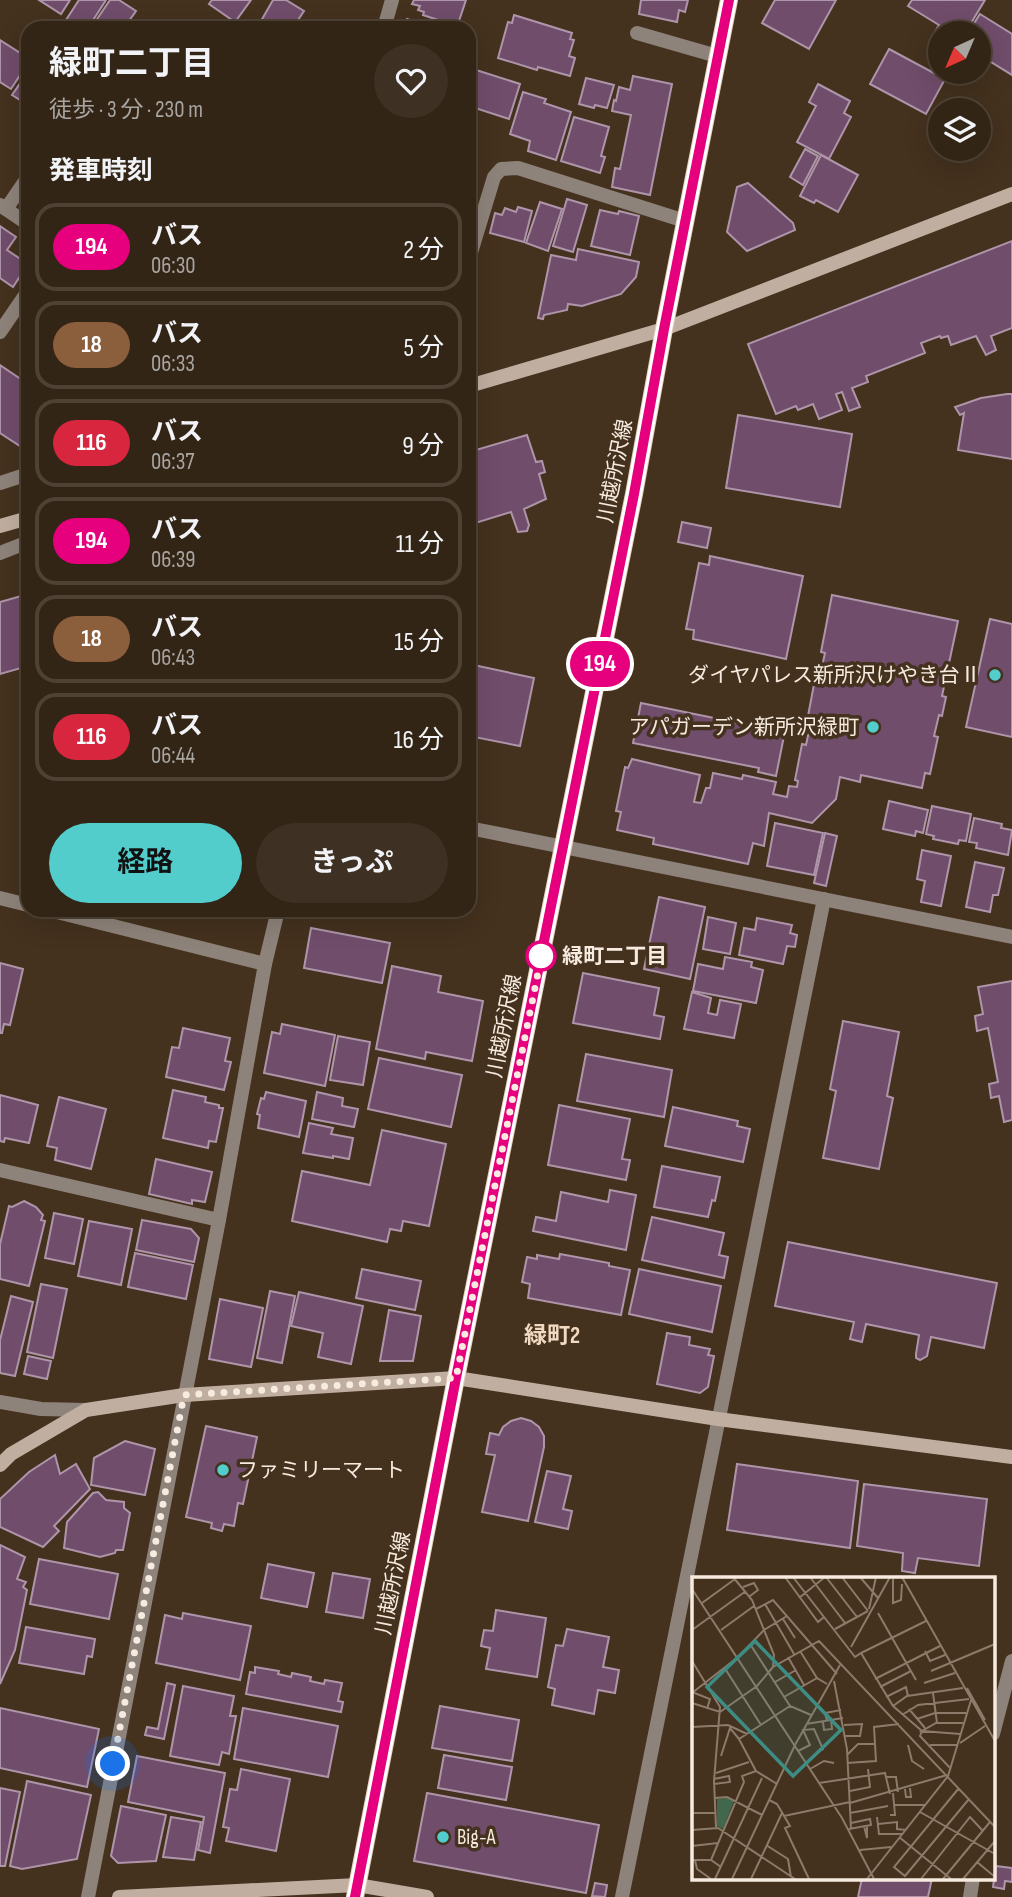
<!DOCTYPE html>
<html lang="ja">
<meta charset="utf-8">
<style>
body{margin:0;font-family:"Sofia Sans Condensed","Noto Sans JP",sans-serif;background:#3e3123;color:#f1f3f6;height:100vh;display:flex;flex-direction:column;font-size:26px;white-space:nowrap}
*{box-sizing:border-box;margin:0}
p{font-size:23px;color:#a9a5a1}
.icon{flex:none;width:38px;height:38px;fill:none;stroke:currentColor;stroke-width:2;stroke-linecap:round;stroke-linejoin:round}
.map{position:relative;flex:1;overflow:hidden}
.panel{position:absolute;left:21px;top:21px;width:455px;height:896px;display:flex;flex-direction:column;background:#332516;border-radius:21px;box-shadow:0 7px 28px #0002,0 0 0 2px #4e4235}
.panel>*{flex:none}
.badge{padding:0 14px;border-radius:23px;font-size:24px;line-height:46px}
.needle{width:46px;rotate:224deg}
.fabs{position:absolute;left:928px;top:21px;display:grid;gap:14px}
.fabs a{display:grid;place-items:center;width:63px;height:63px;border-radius:50%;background:#332516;box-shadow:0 7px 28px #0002,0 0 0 2px #4e4235;font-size:35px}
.you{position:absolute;width:35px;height:35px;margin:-18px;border:5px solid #fff;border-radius:50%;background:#1a73e8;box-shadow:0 0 0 10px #1a73e833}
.map>.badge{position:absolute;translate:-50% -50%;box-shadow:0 0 0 4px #fff}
h2{padding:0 28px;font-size:26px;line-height:63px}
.round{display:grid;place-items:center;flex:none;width:74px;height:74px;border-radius:37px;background:#3e3123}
.overview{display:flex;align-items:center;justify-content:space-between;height:119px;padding:0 28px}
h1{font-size:33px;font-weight:700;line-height:52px}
.primary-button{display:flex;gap:14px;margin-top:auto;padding:14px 28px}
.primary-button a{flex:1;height:80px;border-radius:42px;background:#52cdcc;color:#111;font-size:28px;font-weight:700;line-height:80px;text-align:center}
.primary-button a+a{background:#3e3123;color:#f1f3f6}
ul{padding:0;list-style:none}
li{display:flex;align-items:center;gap:21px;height:88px;margin:0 14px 10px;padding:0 14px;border:4px solid #4e4235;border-radius:21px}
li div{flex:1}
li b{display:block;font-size:26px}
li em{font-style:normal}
li .badge{min-width:77px;font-weight:700;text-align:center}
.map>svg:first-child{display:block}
.building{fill:#704d6b;stroke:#ae95aa;stroke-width:2}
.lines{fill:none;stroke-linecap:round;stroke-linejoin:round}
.street{stroke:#8e837a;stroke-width:14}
.secondary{stroke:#c0afa0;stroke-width:14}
.primary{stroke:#e7d0be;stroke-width:18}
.line-casing{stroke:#fff;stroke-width:16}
.line{stroke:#e6007e;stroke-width:10}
.walk{stroke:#f7ebdf;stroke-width:7;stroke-dasharray:0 12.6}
.poi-dot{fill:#52cdcc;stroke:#44311e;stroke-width:2.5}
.stop-dot{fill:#fff;stroke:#e6007e;stroke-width:3.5}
.labels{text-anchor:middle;stroke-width:7;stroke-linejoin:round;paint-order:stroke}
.street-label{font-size:21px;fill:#f7ebdf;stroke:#44311e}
.poi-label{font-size:21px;fill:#f7ebdf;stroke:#44311e;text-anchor:end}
.stop-label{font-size:21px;font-weight:bold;fill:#f7ebdf;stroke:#44311e;text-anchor:start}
.neighbourhood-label{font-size:23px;font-weight:bold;fill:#f2d9c2;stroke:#44311e}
.inset-road{fill:none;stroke:#8c7b6b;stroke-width:2}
.view{fill:#3d8d85;fill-opacity:0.15;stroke:#3d8d85;stroke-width:3.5}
.inset-edge{fill:none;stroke:#f7ebdf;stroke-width:3.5}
</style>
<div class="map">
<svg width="1012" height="1897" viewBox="0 0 1012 1897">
<rect width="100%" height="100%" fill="#44311e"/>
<g class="building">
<polygon points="39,0 70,0 61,14"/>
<polygon points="79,0 106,0 88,28 71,28 64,23"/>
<polygon points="110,0 119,0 136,11 124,28 91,28"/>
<polygon points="212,0 251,0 235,22 209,4"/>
<polygon points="273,0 286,0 304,11 296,23 302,26 300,28 257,28"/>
<polygon points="414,0 466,0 458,24 448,20 447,23 423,15 424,12 418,10 420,6 412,4"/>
<polygon points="641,0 688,0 685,12 679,10 677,22 639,14"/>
<polygon points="775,0 836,0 809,49 762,23"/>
<polygon points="912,0 985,0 965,33 940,33 940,35 935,32 939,25 908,6"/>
<polygon points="980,14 1012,34 1012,75 978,54 978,33 968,33"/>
<polygon points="514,15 572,33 570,39 574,40 569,56 575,58 570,76 538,67 537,70 498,58 508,22 512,23"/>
<polygon points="407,19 427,26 428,23 442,28 404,28"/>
<polygon points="0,40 28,58 28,63 11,89 0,82"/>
<polygon points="889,49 945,79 926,114 870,84"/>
<polygon points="469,65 474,66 473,69 520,84 509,119 469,106"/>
<polygon points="28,72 28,105 12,95"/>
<polygon points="633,76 672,84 650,195 612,187 615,168 620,169 631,115 612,111 614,100 616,101 619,87 630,90"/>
<polygon points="586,78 614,85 607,108 595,105 594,108 579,104"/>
<polygon points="818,84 850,101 844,113 851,117 829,159 797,142 816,106 809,102"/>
<polygon points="523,92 546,99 544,103 571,112 556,160 528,151 530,141 510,134"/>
<polygon points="574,117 609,127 601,156 605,157 600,173 561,161"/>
<polygon points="805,149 818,156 803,185 790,177"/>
<polygon points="821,155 858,175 838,212 816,200 814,203 800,196"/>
<polygon points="748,183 793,223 795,230 747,251 727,232 737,187"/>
<polygon points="567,199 587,205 573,252 553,246"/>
<polygon points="540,202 562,209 548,251 526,243"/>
<polygon points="518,207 532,211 524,242 490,233 495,213 502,215 505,208 516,212"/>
<polygon points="600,210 618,214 619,211 639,216 630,255 591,246"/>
<polygon points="0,226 16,237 7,250 28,264 13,287 0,278"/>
<polygon points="1012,241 1012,328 991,336 996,350 986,355 976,336 951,345 948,336 941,338 940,336 921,343 925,353 866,376 868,382 852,388 860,407 849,411 842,392 836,394 842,410 819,419 813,404 798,410 796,406 776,414 748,344"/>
<polygon points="578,249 639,262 636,277 621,294 582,306 568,304 567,310 544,315 543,319 538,318 551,255 576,260"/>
<polygon points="0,365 28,384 28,440 23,448 0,433"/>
<polygon points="1007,394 1012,394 1012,459 958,450 964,413 960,415 955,407 981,398"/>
<polygon points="738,415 852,434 840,507 726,488"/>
<polygon points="527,435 536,462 542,461 545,472 539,474 546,499 524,509 529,525 527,531 518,532 511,512 469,525 469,452"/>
<polygon points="682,522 711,528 707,548 678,542"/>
<polygon points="710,556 803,576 786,659 693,639 694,630 686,629 699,563 709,565"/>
<polygon points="28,594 28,666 0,674 0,602"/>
<polygon points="832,595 958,621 942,696 946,697 942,716 939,715 934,736 938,737 930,774 925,773 922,788 861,775 860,782 840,777 836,799 812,823 769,813 764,846 753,843 748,864 653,844 654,838 617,830 621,812 616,811 625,767 628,768 632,759 700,775 694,802 701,803 706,788 710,788 713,773 742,779 743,775 776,782 773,794 787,797 789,786 797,787 798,781 795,780 802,744 806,745 812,717 808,716 815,679 819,680 825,653 821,652"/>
<polygon points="990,619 1012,624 1012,737 966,727"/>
<polygon points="469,664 534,678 520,746 469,736"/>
<polygon points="641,703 768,729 767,732 784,736 776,776 758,772 759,768 633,743"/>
<polygon points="889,801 928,810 923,833 916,831 915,836 883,829"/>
<polygon points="932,806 971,814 966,841 959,840 958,844 933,839 934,836 926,834"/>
<polygon points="974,818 1002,824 1001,828 1012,830 1008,855 976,848 977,843 969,842"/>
<polygon points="775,823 823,833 814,875 767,866"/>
<polygon points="825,833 837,836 826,886 814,883"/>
<polygon points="922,850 951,856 941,906 921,902 925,881 917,879"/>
<polygon points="975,862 1004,868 998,895 993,895 990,912 966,907"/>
<polygon points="659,897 705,907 690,979 644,969"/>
<polygon points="708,917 736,923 730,954 703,949"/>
<polygon points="757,918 792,925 790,933 797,935 795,947 787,946 783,964 739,955 744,928 755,930"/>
<polygon points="311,928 390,943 382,983 304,968"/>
<polygon points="725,957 752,962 751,967 763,970 756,1003 693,991 698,964 723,969"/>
<polygon points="0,963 23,969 10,1025 4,1024 2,1033 0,1033"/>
<polygon points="392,966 441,976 438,992 483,1001 472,1061 426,1052 425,1059 376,1049"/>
<polygon points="583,973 659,988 654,1015 664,1017 660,1039 573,1023"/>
<polygon points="1012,981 1012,1120 1004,1122 999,1096 991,1098 989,1084 998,1082 988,1028 977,1031 975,1016 983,1014 978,987"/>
<polygon points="692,992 711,998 708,1013 717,1015 720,1000 741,1004 734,1038 684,1029"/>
<polygon points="843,1021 899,1032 887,1096 893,1098 879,1169 823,1158 836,1091 830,1089"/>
<polygon points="282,1024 335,1035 325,1086 264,1073 272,1032 280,1034"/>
<polygon points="183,1028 230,1038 225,1061 231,1062 224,1090 166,1077 172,1047 179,1048"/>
<polygon points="338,1036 370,1042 363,1085 330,1080"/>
<polygon points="586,1054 672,1070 664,1117 577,1101"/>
<polygon points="379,1058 462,1075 451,1127 368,1109"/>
<polygon points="173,1090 206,1097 205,1102 219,1105 219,1108 223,1108 216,1142 209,1141 208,1148 163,1138"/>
<polygon points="266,1092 306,1101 299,1137 258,1128 260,1115 257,1114 261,1098 264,1099"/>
<polygon points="317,1092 343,1098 342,1106 358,1109 354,1127 312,1119"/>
<polygon points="0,1095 38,1105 29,1143 5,1138 4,1142 0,1141"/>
<polygon points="59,1097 106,1109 91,1169 55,1160 57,1148 47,1146"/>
<polygon points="559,1105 630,1119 622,1159 630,1160 626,1180 548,1165"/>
<polygon points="673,1107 738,1121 737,1126 750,1129 743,1162 665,1146"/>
<polygon points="309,1123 333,1128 331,1134 353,1138 349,1159 333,1156 333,1158 303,1153"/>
<polygon points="382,1130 446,1144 429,1226 403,1221 401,1231 390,1229 387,1242 292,1221 302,1171 370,1185"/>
<polygon points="156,1159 212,1172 205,1202 192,1200 192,1204 149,1194"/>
<polygon points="662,1166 720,1177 715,1201 712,1200 708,1217 654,1207"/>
<polygon points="610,1190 636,1195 626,1250 533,1231 536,1217 556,1221 561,1192 608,1202"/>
<polygon points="24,1201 36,1207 43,1215 41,1220 45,1221 29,1286 0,1279 0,1244 9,1206 12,1207"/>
<polygon points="54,1213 83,1219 74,1264 45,1258"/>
<polygon points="652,1217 724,1233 719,1255 728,1257 724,1278 642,1260"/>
<polygon points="142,1220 191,1229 199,1238 194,1262 136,1250"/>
<polygon points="89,1221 132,1229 121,1285 78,1276"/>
<polygon points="788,1242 997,1283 984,1348 931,1337 927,1356 920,1360 916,1358 916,1354 919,1335 866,1324 862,1342 850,1339 854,1322 775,1306"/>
<polygon points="135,1253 193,1265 186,1299 128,1287"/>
<polygon points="560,1254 609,1263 609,1266 630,1270 621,1315 528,1298 530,1284 522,1282 527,1257 537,1259 537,1255 559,1259"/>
<polygon points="362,1269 421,1281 415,1310 356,1298"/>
<polygon points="639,1269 721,1286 712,1332 629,1314"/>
<polygon points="41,1284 67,1289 53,1358 27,1352"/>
<polygon points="270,1291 295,1296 282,1363 257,1358"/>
<polygon points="299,1292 363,1306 351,1364 318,1357 323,1333 291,1326"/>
<polygon points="11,1296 33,1302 15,1376 0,1373 0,1340"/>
<polygon points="220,1299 263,1308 251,1367 209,1359"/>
<polygon points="389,1310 421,1316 413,1361 380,1361"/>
<polygon points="667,1333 690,1337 689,1345 710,1349 708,1355 714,1356 708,1387 700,1393 657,1384"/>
<polygon points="28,1356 51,1361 47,1379 24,1374"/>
<polygon points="521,1418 531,1421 539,1427 544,1436 544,1447 528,1521 482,1512 495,1455 486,1454 490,1433 499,1435 503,1427 511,1421"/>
<polygon points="206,1426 257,1437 243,1504 238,1503 234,1526 224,1524 222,1531 211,1528 212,1523 186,1517"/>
<polygon points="125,1441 155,1449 145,1495 91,1485 94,1458"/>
<polygon points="55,1455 60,1474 76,1464 90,1489 54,1526 59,1531 43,1547 0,1527 0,1499 29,1472"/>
<polygon points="737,1464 858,1481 850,1548 727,1530"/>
<polygon points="547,1471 571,1476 563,1509 572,1511 568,1529 535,1522"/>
<polygon points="864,1484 987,1499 979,1566 918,1558 915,1573 902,1571 903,1553 857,1546"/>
<polygon points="98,1492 106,1500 124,1502 124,1508 130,1513 123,1550 116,1550 115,1553 100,1557 64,1548 67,1522 93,1493"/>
<polygon points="0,1545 25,1557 17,1579 26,1582 23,1587 27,1590 15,1650 0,1684"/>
<polygon points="39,1559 118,1574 109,1619 30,1604"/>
<polygon points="268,1564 314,1573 307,1607 261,1598"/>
<polygon points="333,1573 370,1579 363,1618 326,1612"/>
<polygon points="496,1610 546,1618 537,1677 486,1669 490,1648 481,1646 484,1630 493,1631"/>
<polygon points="183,1613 251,1626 240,1680 156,1663 165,1615 182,1619"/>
<polygon points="26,1627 95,1639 92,1657 87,1656 84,1674 19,1663"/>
<polygon points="567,1629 609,1637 603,1667 619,1670 615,1693 598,1690 594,1714 552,1705 555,1689 548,1687 556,1645 563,1646"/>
<polygon points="255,1667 279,1671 278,1674 291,1677 292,1673 311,1677 310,1681 324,1684 325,1680 342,1683 338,1701 343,1702 341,1712 246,1694 250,1672 255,1673"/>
<polygon points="167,1683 175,1685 164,1739 145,1735 147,1727 158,1729"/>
<polygon points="183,1686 234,1696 230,1716 236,1716 229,1754 222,1752 219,1765 170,1756"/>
<polygon points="440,1706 519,1720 512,1761 432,1748"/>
<polygon points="0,1708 99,1729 87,1787 0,1768"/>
<polygon points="243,1708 338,1726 328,1777 234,1759"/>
<polygon points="444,1755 512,1767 506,1800 438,1788"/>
<polygon points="137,1756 225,1773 210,1853 198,1850 204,1817 128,1802"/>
<polygon points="241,1769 290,1779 276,1851 226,1841 229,1828 223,1827 230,1789 237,1790"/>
<polygon points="27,1781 91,1795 77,1859 22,1869 10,1866"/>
<polygon points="0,1788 20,1792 5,1866 0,1866"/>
<polygon points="427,1793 599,1825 586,1893 414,1861"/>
<polygon points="121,1806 166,1815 156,1861 118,1863 111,1856"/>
<polygon points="171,1817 201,1822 194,1860 163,1857"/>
<polygon points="996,1866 1012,1868 1012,1882 1005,1881 1004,1889 993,1887"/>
<polygon points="862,1878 932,1878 928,1897 858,1897"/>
<polygon points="595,1883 607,1885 605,1897 592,1896"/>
</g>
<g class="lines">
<g class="street">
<polyline points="384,28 392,0"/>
<polyline points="637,33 717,56"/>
<polyline points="0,205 28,224"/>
<polyline points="6,209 28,177"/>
<polyline points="469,259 494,177 501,169 518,168 685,221"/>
<polyline points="0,332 28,291"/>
<polyline points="0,483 28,474"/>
<polyline points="0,553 28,542"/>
<polyline points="469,828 1012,937"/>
<polyline points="0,898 28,905"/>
<polyline points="49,910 265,964"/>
<polyline points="0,1170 219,1220"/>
<polyline points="0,1402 41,1409 86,1410"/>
<polyline points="993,1734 1012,1661"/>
<polyline points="88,1897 219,1220 265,964 278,910"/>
<polyline points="622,1897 824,899"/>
<polyline points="970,1897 973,1878"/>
</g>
<g class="secondary">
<polyline points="469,386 664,329 1012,194"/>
<polyline points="0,526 28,518"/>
<polyline points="0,1465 11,1454 86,1410 184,1395 456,1378 718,1419 1012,1457"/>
<polyline points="119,1897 357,1885 427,1897"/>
</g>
<polyline class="primary" points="355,1897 456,1378 634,494 664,329 729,0"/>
</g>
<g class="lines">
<g class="line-casing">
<polyline id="line" points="355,1897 456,1378 634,494 664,329 729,0"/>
</g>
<use href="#line" class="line"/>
<polyline class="walk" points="113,1764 184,1395 456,1378 542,953 541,956"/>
</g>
<g class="poi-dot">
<circle cx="995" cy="675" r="7"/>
<circle cx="873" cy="727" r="7"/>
<circle cx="223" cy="1470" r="7"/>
<circle cx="443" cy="1837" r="7"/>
</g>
<circle class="stop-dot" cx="541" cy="956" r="14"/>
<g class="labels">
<g class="street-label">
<text transform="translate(615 471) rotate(-79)" y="7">川越所沢線</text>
<text transform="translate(504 1026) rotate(-79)" y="7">川越所沢線</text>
<text transform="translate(393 1583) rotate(-79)" y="7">川越所沢線</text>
</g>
<g class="poi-label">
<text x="981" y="682">ダイヤパレス新所沢けやき台Ⅱ</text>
<text x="859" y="734">アパガーデン新所沢緑町</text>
<text x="237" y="1477" text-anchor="start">ファミリーマート</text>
<text x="457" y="1844" text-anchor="start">Big-A</text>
</g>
<g class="stop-label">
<text x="562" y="963">緑町二丁目</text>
</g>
<g class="neighbourhood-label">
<text x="552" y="1343">緑町2</text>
</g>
</g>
<g transform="translate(692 1577)">
<rect width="303" height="303" fill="#44311e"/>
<path d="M 35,221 L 42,224 L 31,252 L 25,249 L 25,222 Z" fill="#41674d"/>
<path class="inset-road" d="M 93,0 L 126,45 L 132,40M 101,0 L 163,80 L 169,76 L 201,129 L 230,154 L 228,159 L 259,192M 118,0 L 153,46M 134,0 L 165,40M 150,0 L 176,34M 168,0 L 186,21M 210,0 L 303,164M 201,2 L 201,26 L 209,23 L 210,7M 51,10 L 62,6 L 66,13 L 58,19M 0,12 L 150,241 L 182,302M 107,21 L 133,0M 10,26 L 43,2M 73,27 L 102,77M 64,32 L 81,23 L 145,97M 177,32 L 184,0M 186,36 L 224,103M 91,42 L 103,61M 143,52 L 176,34M 0,53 L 54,14M 29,53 L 62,29M 58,67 L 98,129 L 119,138M 159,70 L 198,0M 108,74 L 125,101 L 135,107M 233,74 L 238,84 L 253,78M 169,76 L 234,44M 96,80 L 112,108M 0,84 L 28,130 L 22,204 L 24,250M 32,90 L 69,148M 81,90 L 127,64 L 303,250M 239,94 L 303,67M 183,102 L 248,69M 142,104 L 155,172 L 159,252M 83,105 L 104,93M 232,106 L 263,96M 188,110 L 219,94M 275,111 L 293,143M 0,115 L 18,122 L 15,132M 0,116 L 46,80 L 72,53 L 95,39M 241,116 L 245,146M 92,120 L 125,101M 194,120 L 214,110 L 216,119M 0,126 L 28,135 L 65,109 L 81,90 L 82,78 L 60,23 L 41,0M 201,129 L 215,119 L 271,111M 217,132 L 233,151M 210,138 L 226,128 L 277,122M 225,142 L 243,136 L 274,136M 135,144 L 133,136 L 149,133M 131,145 L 132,153 L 140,152 L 139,143M 114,147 L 151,141M 152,148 L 170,147 L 168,159 L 153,159M 0,150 L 36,148 L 55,157M 268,157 L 230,154 L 244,146 L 271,146M 268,166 L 293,149M 216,168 L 220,184 L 232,192M 238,168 L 265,168M 106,174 L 118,168 L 111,153 L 122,152 L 131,172 L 126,175M 156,177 L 166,167 L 183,167M 29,179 L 38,151 L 47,162M 155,186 L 184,184 L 182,150 L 207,147M 118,192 L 132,184 L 142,186M 24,196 L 57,185M 194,200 L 204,200 L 206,215M 127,206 L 193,196 L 198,217M 22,207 L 38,205 L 37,199 L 22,202M 85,207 L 64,194 L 47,162 L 98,129M 267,211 L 202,290 L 213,299 L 277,222M 213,212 L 214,220 L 219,220 L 218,211M 158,214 L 178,210 L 176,192M 23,221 L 35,220 L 70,238M 77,223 L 85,227 L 98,249 L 93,251 L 117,302M 158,226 L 255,198M 202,228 L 234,228M 228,235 L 303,277M 0,236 L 24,236M 158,236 L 196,229M 198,238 L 203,238 L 201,216M 92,239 L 158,225M 185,240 L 187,257 L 210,257M 186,247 L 205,245 L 205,252 L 214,253M 172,249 L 175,261 L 175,249M 157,252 L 179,248 L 178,242 L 159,246M 0,253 L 26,251 L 103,302M 207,260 L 259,302M 74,268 L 96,282 L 99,300M 0,269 L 26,266M 168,273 L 199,270M 0,283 L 19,283 L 29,290M 3,283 L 5,292 L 19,302M 19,283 L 52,205 L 50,199 L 64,194M 285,285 L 303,300M 23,302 L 70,201M 40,302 L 103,168 L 148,88M 59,302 L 90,236M 175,302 L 256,199 L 280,120M 229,302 L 278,240 L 291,254M 251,302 L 298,245M 271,302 L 303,264"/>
<path class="view" d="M 63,64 L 149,153 L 101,199 L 15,110 Z"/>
<rect width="303" height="303" class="inset-edge"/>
</g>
</svg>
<div class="fabs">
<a><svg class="needle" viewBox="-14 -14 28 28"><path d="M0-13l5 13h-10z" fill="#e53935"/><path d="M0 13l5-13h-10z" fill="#a9a5a1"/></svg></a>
<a><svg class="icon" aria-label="layers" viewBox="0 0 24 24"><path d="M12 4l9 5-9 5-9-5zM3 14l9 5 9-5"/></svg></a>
</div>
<div class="you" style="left:113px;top:1764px"></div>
<b class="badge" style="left:600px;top:664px;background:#e6007e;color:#fff">194</b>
<section class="panel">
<div class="overview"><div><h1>緑町二丁目</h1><p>徒歩 · 3 分 · 230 m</p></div><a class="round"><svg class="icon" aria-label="heart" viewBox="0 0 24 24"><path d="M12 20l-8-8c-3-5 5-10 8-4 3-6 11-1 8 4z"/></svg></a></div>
<h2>発車時刻</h2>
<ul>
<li><span class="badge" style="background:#e6007e;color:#fff">194</span><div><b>バス</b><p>06:30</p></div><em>2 分</em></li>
<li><span class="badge" style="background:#8b5e3c;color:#fff">18</span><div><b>バス</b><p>06:33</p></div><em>5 分</em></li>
<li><span class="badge" style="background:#d7263d;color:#fff">116</span><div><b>バス</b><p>06:37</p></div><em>9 分</em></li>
<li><span class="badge" style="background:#e6007e;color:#fff">194</span><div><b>バス</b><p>06:39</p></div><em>11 分</em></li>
<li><span class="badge" style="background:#8b5e3c;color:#fff">18</span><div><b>バス</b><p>06:43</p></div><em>15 分</em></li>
<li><span class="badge" style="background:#d7263d;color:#fff">116</span><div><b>バス</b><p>06:44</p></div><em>16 分</em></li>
</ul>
<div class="primary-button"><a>経路</a><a>きっぷ</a></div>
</section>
</div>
